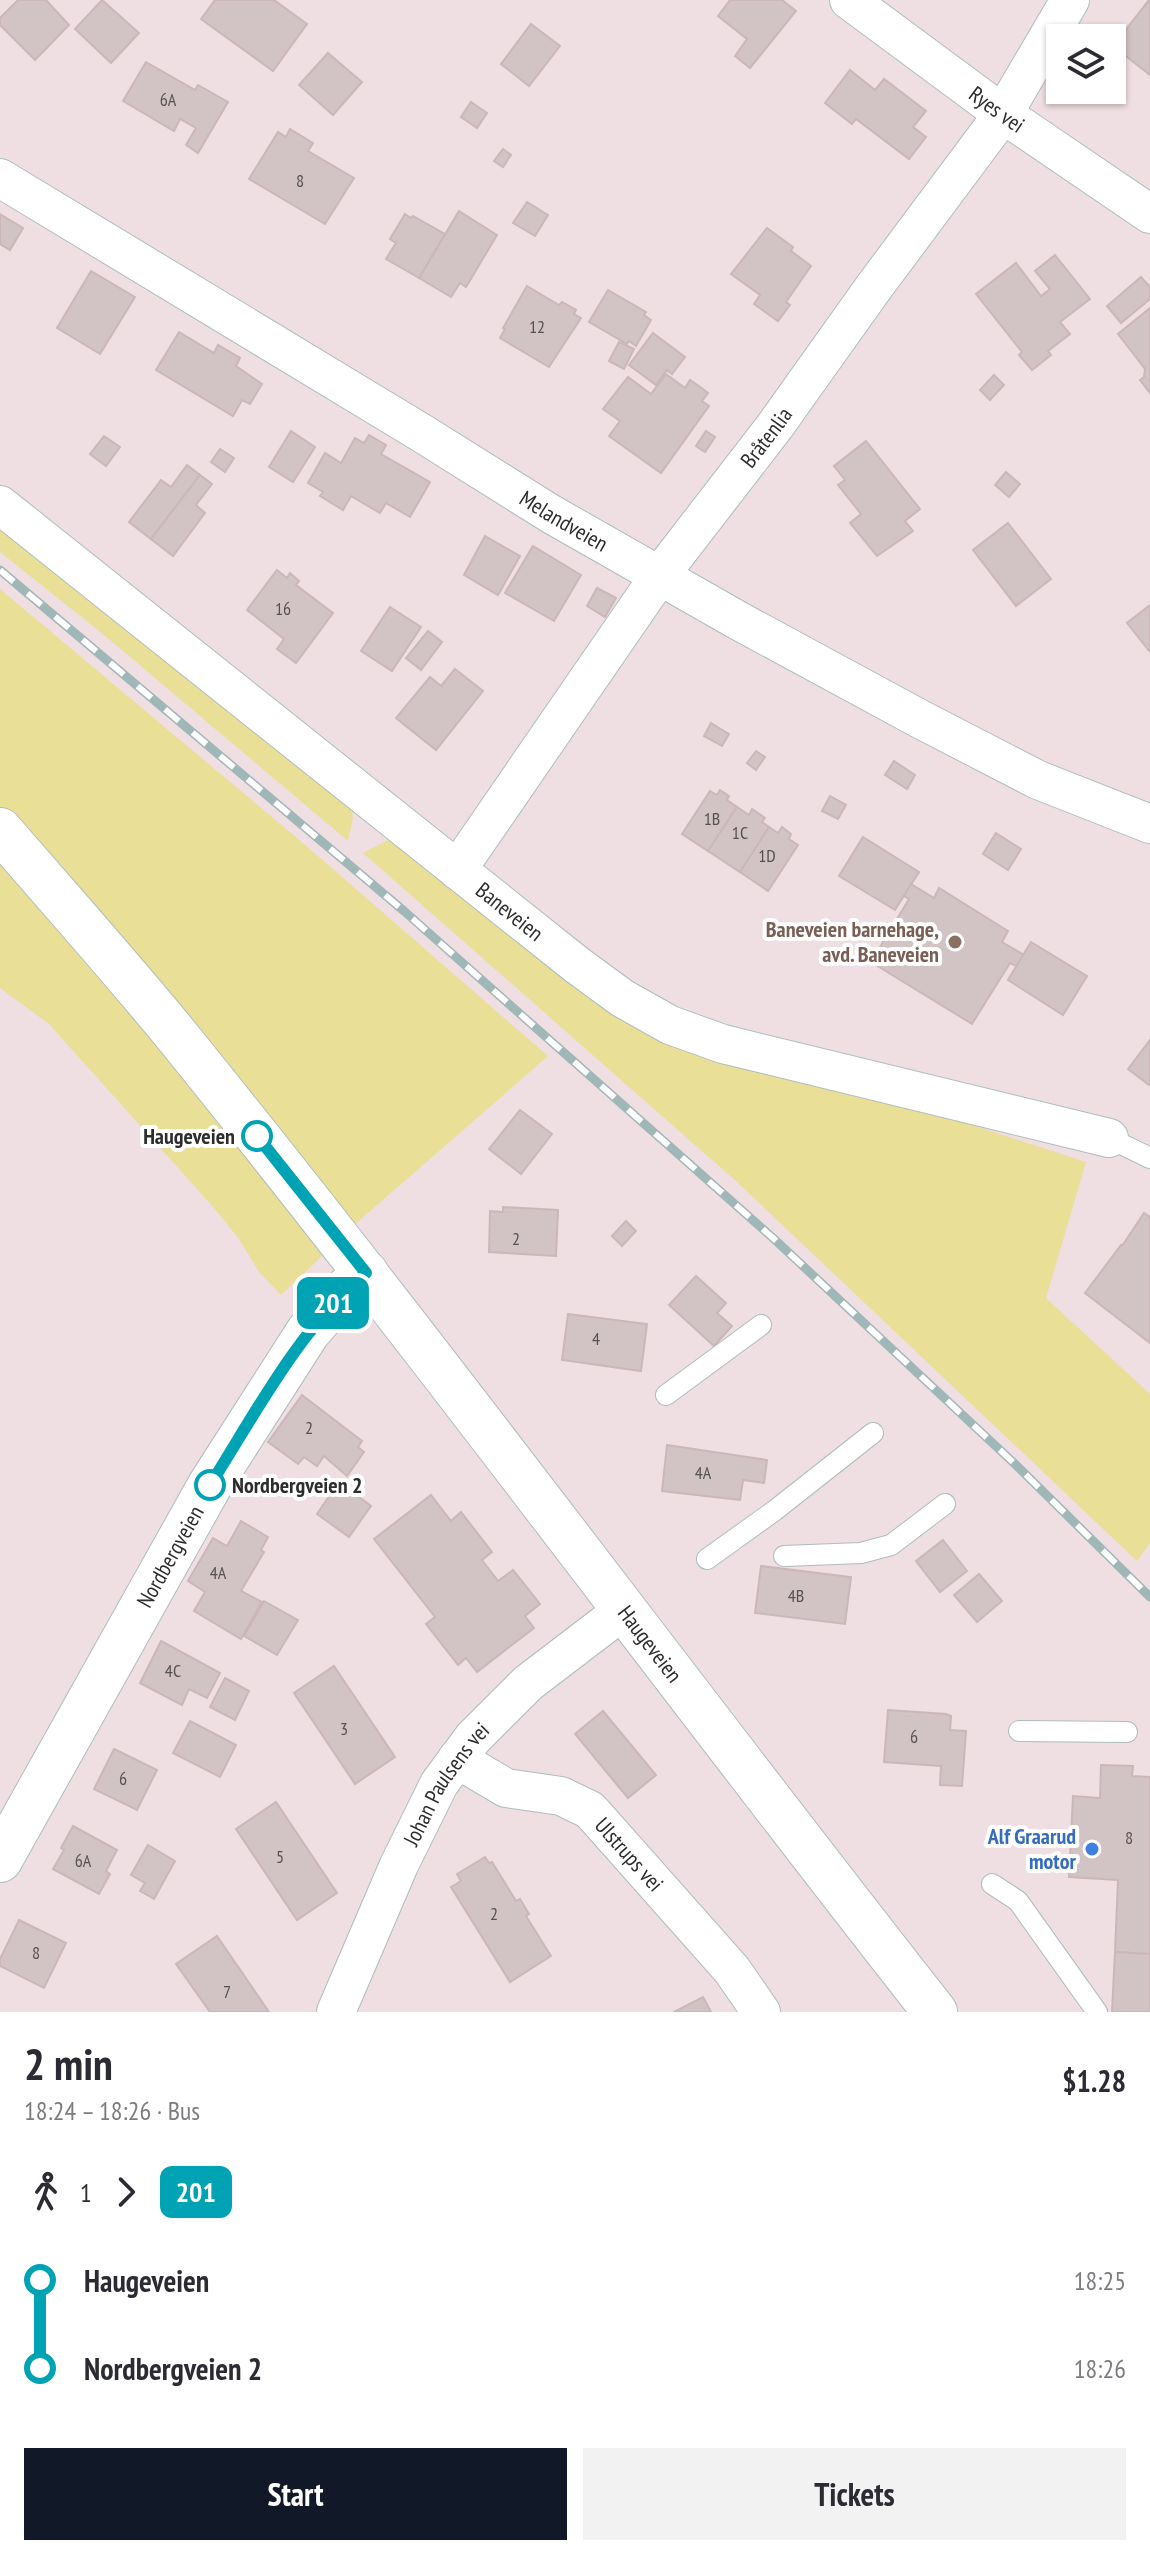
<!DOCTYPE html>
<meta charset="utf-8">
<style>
body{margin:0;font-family:"PT Sans Narrow",sans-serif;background:#f2f2f3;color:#2b2b33;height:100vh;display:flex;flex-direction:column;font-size:30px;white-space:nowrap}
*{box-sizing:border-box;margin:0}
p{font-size:26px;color:#7c7c81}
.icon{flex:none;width:44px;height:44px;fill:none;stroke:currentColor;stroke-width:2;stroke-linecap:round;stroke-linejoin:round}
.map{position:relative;height:2012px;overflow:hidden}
.side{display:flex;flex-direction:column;background:#fff;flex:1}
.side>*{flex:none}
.badge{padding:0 16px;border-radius:12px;font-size:28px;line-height:52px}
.buttons{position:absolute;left:1046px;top:24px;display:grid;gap:16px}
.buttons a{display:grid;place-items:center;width:80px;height:80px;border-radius:0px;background:#fff;box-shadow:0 2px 6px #0004;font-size:40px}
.map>.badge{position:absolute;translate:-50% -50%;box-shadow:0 0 0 4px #fff}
.legs{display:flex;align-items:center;gap:12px;height:88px;padding:0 24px;font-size:26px}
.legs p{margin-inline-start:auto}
.headline{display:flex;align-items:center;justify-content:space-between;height:136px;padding:0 24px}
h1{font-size:44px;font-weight:600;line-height:60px}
.button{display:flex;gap:16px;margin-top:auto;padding:16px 24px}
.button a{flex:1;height:92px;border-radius:0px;background:#111827;color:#fff;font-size:32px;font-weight:600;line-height:92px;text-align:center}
.button a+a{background:#f2f2f3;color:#2b2b33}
ul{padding:0 24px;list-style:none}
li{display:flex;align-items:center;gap:28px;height:88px;font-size:30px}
li i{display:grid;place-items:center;width:12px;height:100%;margin:0 10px;background:currentColor}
li i::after{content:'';width:20px;height:20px;margin:-10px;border:6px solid;border-radius:50%;background:#fff}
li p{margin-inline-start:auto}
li:first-child i{background:linear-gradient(#0000 50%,currentColor 0)}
li:last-child i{background:linear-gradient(currentColor 50%,#0000 0)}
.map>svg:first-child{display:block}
.green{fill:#eadf97}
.building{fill:#d2c3c5;stroke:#cbb7ba;stroke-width:2}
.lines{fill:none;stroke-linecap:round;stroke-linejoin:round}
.lane-casing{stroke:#aebdbd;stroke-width:22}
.street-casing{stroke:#aebdbd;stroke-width:40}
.secondary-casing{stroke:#aebdbd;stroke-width:46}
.lane{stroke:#fff;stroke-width:20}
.street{stroke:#fff;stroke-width:38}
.secondary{stroke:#fff;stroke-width:44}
.rail-casing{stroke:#a0b7b8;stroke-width:9}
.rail{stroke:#fff;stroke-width:6;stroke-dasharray:18;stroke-linecap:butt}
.line-1-casing{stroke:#fff;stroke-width:18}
.line-1{stroke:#00a3b4;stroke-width:12}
.education-dot{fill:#8d6e63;stroke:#fff;stroke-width:3}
.stop-1-dot{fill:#fff;stroke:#00a3b4;stroke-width:4}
.shop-dot{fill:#3f7fe0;stroke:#fff;stroke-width:3}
.labels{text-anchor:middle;stroke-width:8;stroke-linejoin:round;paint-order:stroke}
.number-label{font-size:18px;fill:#565253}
.street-label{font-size:22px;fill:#2d2d2d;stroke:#fff}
.education-label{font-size:22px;font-weight:bold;fill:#785e54;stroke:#fff;text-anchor:end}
.stop-label{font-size:22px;font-weight:bold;fill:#2d2d2d;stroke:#fff;text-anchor:end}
.shop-label{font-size:22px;font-weight:bold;fill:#366cbe;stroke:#fff;text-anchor:end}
</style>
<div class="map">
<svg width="1150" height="2012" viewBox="0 0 1150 2012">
<rect width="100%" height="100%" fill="#efdee2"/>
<g class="green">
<polygon points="0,505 351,804 353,817 348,841 104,635 0,552"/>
<polygon points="0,589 303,843 548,1056 360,1220 281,1295 259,1272 239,1239 214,1208 49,1024 0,988"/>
<polygon points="394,837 723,1044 1086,1162 1046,1298 1150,1394 1150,1543 1137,1561 737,1182 363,853"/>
</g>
<g class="building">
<polygon points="18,0 46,0 69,25 35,60 0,25 0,18"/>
<polygon points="102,0 139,33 111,63 75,29"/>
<polygon points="215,0 274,0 307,24 273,71 201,19"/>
<polygon points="730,0 782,0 796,11 750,68 735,56 747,39 718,16"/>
<polygon points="1149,0 1150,0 1150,75 1113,46"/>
<polygon points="531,24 560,46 529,86 501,64"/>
<polygon points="328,53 362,82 333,115 299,85"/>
<polygon points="146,62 195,90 198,85 228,102 198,153 186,145 196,128 180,119 174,131 123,101"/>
<polygon points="850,70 875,90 884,79 926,111 913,127 926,137 909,159 856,119 852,124 825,103"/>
<polygon points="471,102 487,113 477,128 461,117"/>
<polygon points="290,129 313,143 308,151 354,178 325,224 249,179 278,132 286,137"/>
<polygon points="503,149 511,155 503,167 494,161"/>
<polygon points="527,202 548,215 535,236 513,223"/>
<polygon points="459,211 497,235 466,287 460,283 451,297 419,278"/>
<polygon points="0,214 23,228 10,250 0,244"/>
<polygon points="405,214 411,218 413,216 445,234 419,278 386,259 396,243 390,239"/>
<polygon points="767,228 793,247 791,251 811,266 786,302 790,305 778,321 754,304 760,295 731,274"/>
<polygon points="1055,255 1090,299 1060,322 1070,334 1048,351 1051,355 1032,370 1019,355 1022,352 976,294 1016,263 1041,296 1050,289 1035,271"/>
<polygon points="91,271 135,297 100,354 57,328"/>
<polygon points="1141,277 1150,287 1150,299 1121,323 1107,306"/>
<polygon points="527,286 559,305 562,302 576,310 574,314 581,318 549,367 500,338 505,329 503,328"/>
<polygon points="608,290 646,312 644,315 651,320 636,346 629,341 627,344 589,322"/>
<polygon points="1150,308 1150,393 1140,380 1144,377 1145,369 1118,334"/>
<polygon points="179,332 214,353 218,345 240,358 236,366 262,384 250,404 242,400 233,416 156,370"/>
<polygon points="653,333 685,357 672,374 667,370 656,385 629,365"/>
<polygon points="619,342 634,349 624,369 609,361"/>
<polygon points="666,374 685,388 690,380 703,389 708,393 702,401 709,406 661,473 609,436 620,421 603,409 628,377 651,394"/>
<polygon points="994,375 1004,385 990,400 980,390"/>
<polygon points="291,431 315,447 293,482 269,467"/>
<polygon points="706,431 715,437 705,452 696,446"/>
<polygon points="369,435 386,445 381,454 430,482 410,517 386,503 380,513 351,496 343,510 320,496 323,492 308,483 325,453 341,463 355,438 364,443"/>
<polygon points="104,436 120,447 106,466 90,454"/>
<polygon points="866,441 920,509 905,521 913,531 877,556 850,523 861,514 838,485 845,480 834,466"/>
<polygon points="220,449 234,458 225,472 211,462"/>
<polygon points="187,465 200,475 151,539 129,522 161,480 171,487"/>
<polygon points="1006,472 1020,484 1009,497 995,485"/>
<polygon points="200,475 212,484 196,505 205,513 173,556 151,539"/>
<polygon points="1008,523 1051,579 1016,606 973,550"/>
<polygon points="485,536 520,556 498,595 464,575"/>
<polygon points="533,546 581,575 554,621 505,593"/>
<polygon points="277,570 287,578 290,573 299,581 296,585 333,613 296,663 277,649 284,639 247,610"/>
<polygon points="597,588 616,598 605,617 587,606"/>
<polygon points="1150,605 1150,652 1127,623"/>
<polygon points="390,607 421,627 392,671 361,651"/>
<polygon points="428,631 442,642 421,670 406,658"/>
<polygon points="455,669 483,691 436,750 396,718 430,677 441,686"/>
<polygon points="711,723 729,734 722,746 704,736"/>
<polygon points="756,751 765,757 756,770 747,763"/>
<polygon points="894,761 915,775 907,789 885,775"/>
<polygon points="720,790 729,796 727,800 737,807 708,851 682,834 710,791 717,795"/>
<polygon points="830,796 846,805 838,819 822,811"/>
<polygon points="737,807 749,815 752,809 765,818 762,822 769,827 740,872 708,851"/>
<polygon points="769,827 778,833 782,827 791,834 789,839 798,845 768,891 740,872"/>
<polygon points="996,833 1021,849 1008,870 983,854"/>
<polygon points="863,837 919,872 895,910 839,876"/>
<polygon points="911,884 934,898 939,888 1008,931 1002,942 1024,955 1016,966 1010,963 972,1024 871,962 909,899 904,896"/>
<polygon points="1031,942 1087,976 1063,1015 1008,980"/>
<polygon points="1150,1040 1150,1084 1149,1085 1128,1069"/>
<polygon points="520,1110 552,1134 521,1174 489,1149"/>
<polygon points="503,1207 558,1210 556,1256 489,1252 490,1211 503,1212"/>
<polygon points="1144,1213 1150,1217 1150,1343 1085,1293 1121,1245 1122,1246"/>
<polygon points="626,1221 636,1231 622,1246 612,1236"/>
<polygon points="696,1276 726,1303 717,1313 732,1326 714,1346 669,1305"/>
<polygon points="568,1314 647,1324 641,1371 562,1360"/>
<polygon points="302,1395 362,1441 358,1447 364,1452 347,1476 324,1456 317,1466 304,1457 298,1464 268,1442"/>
<polygon points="667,1445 767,1460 764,1483 743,1480 740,1500 662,1491"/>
<polygon points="339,1482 371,1506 349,1537 317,1514"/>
<polygon points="431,1495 451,1521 461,1512 492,1552 482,1560 498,1581 513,1570 540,1604 525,1616 534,1628 477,1672 466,1658 458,1665 426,1624 435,1617 374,1539"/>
<polygon points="241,1521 268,1537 261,1550 264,1552 241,1591 262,1602 241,1639 194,1611 205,1592 188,1581 213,1538 227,1546"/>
<polygon points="943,1540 967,1571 940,1592 916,1561"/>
<polygon points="761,1566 851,1577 845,1624 755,1613"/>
<polygon points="979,1574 1002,1601 977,1622 954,1595"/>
<polygon points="264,1601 298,1620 277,1655 244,1636"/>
<polygon points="161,1641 220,1673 207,1698 189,1689 182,1705 140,1683"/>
<polygon points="334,1666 395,1757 355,1784 294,1693"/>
<polygon points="225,1678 249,1691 235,1720 210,1707"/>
<polygon points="888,1710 946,1714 951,1716 950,1730 966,1731 962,1786 940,1785 941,1766 884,1762"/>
<polygon points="603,1711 656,1775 628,1798 575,1734"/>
<polygon points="190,1721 236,1745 220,1777 173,1753"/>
<polygon points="114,1749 157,1770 137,1810 94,1789"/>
<polygon points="1101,1765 1133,1766 1132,1776 1150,1777 1150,1954 1115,1952 1118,1880 1069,1877 1073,1796 1100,1798"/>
<polygon points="276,1802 337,1893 297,1920 236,1829"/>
<polygon points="73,1826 117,1850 106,1871 110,1874 99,1894 53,1869 64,1850 61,1848"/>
<polygon points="148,1845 175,1861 154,1899 140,1891 145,1883 131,1875"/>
<polygon points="485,1857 489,1863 492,1862 516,1901 520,1899 529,1914 526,1916 551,1956 510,1982 451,1887 461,1881 457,1874"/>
<polygon points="19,1920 66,1943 44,1988 0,1966 0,1959"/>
<polygon points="217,1936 269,2012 210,2012 176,1964"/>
<polygon points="1115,1952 1150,1954 1150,2012 1112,2012"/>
<polygon points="703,1997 711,2012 674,2012"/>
</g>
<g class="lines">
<g class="lane-casing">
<g id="lane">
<polyline points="1109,1138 1150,1158"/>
<polyline points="666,1395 761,1325"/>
<polyline points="784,1556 861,1553 891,1545 945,1504"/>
<polyline points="707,1559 774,1511 873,1433"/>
<polyline points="1019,1731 1127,1732"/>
<polyline points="992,1884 1018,1901 1097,2012"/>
</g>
</g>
<g class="street-casing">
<g id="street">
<path id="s1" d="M 849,0 L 1003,114 L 1150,214"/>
<path id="s2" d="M 0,178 L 420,432 L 551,514 L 739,621 L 920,719 L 1038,780 L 1150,824"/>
<path id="s3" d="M 0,505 L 577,965 L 622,998 L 670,1025 L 723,1044 L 1109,1138"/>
<path id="s4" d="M 457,870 L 660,575 L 775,426 L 874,287 L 1003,114 L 1070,0"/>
<path id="s5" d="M 457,1759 L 506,1788 L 561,1796 L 590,1810 L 732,1970 L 761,2012"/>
<path id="s6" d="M 336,2012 L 399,1865 L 439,1784 L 473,1738 L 528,1683 L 625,1609"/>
</g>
</g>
<g class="secondary-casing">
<g id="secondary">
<path id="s7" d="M 0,830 C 58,897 117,963 173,1031 C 434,1353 679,1687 935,2012"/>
<path id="s8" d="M 0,1860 L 210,1485 L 308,1332 L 341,1294 L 366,1273"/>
</g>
</g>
<use href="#lane" class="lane"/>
<use href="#street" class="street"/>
<use href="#secondary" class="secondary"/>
<g class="rail-casing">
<polyline id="rail" points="0,570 404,911 773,1238 1016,1465 1150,1597"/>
</g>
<use href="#rail" class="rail"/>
</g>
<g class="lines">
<g class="line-1-casing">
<path id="line-1" d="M 210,1485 C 257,1411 298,1330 366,1273 L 257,1136"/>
</g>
<use href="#line-1" class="line-1"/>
</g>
<circle class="education-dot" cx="955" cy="942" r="8"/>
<g class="stop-1-dot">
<circle cx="257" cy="1136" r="14"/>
<circle cx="210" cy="1485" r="14"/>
</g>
<circle class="shop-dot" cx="1092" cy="1849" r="8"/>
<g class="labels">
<g class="number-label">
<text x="168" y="106">6A</text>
<text x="300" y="187">8</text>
<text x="537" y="333">12</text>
<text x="283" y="615">16</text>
<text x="712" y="825">1B</text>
<text x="740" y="839">1C</text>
<text x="767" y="862">1D</text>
<text x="516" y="1245">2</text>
<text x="596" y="1345">4</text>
<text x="309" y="1434">2</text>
<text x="703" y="1479">4A</text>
<text x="218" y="1579">4A</text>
<text x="796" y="1602">4B</text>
<text x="173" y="1677">4C</text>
<text x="344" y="1735">3</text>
<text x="914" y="1743">6</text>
<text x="123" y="1785">6</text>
<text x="1129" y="1844">8</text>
<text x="280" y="1863">5</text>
<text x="83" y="1867">6A</text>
<text x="494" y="1920">2</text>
<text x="36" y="1959">8</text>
<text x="227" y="1998">7</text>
</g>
<g class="street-label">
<text dy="8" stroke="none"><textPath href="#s1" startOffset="184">Ryes vei</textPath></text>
<text dy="8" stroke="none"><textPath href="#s4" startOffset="532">Bråtenlia</textPath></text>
<text dy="8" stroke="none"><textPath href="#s2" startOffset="660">Melandveien</textPath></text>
<text dy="8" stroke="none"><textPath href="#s3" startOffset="652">Baneveien</textPath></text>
<text dy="8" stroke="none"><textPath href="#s8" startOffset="348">Nordbergveien</textPath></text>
<text dy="8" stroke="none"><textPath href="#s7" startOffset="1042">Haugeveien</textPath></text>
<text dy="8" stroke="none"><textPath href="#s6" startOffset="254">Johan Paulsens vei</textPath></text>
<text dy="8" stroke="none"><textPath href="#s5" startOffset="204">Ulstrups vei</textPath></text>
</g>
<g class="education-label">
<text x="939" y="937">Baneveien barnehage,<tspan x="939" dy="25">avd. Baneveien</tspan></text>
</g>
<g class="stop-label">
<text x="235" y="1144">Haugeveien</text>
<text x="232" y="1493" text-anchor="start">Nordbergveien 2</text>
</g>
<g class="shop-label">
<text x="1076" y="1844">Alf Graarud<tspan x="1076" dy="25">motor</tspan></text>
</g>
</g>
</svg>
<div class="buttons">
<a><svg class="icon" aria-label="layers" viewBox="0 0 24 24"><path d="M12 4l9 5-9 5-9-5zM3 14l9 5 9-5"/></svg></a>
</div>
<b class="badge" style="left:333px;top:1303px;background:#00a3b4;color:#fff">201</b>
</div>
<section class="side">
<div class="headline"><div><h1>2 min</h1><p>18:24 – 18:26 · Bus</p></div><b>$1.28</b></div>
<div class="legs"><svg class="icon" aria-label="walk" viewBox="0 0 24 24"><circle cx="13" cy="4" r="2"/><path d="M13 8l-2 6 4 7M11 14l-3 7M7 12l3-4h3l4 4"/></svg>1<svg class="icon" aria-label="forward" viewBox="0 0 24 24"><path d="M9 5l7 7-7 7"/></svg><b class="badge" style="background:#00a3b4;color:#fff">201</b></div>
<ul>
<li><i style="color:#00a3b4"></i><b>Haugeveien</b><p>18:25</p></li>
<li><i style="color:#00a3b4"></i><b>Nordbergveien 2</b><p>18:26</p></li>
</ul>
<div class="button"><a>Start</a><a>Tickets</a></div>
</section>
